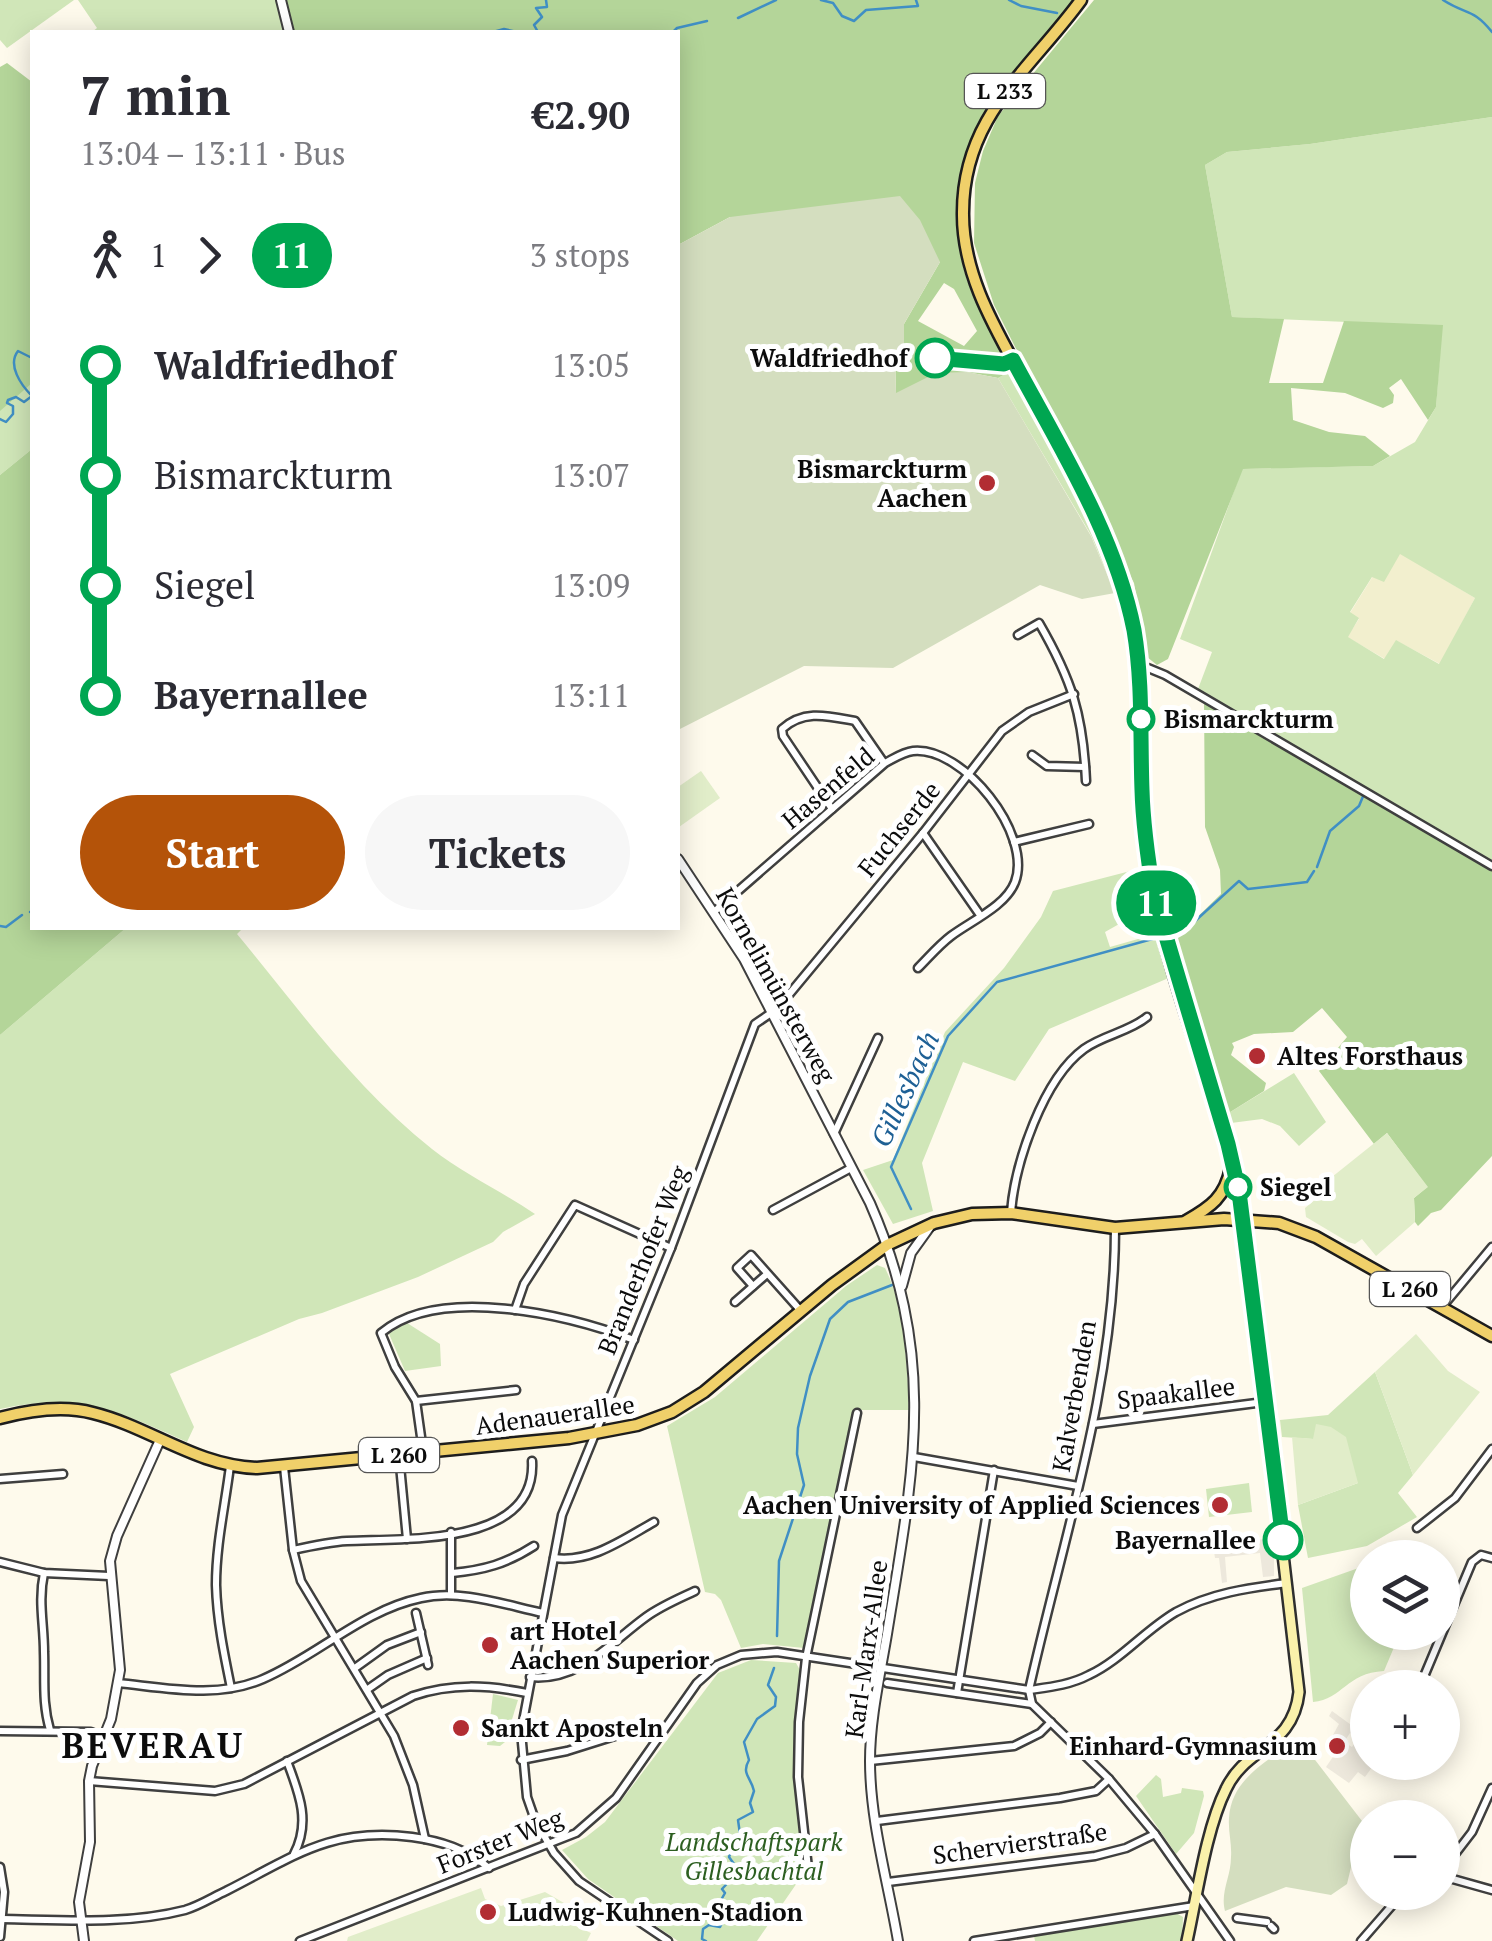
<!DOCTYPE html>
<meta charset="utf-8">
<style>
body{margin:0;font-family:"PT Serif",serif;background:#f7f7f7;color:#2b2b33;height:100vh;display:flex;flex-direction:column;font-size:38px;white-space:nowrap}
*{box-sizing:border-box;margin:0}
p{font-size:32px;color:#7c7c81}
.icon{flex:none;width:55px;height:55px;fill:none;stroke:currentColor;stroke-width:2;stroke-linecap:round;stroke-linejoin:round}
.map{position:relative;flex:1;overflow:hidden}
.drawer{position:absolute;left:30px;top:30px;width:650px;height:900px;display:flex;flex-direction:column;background:#fff;border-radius:0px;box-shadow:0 5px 25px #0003}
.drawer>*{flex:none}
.badge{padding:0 20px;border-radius:32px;font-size:35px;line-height:65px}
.fabs{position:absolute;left:1350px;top:1540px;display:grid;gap:20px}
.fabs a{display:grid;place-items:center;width:110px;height:110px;border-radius:50%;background:#fff;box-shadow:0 5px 25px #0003;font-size:50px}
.map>.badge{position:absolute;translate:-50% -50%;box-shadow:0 0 0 5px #fff}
.legs{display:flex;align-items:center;gap:15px;height:110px;padding:0 50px;font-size:32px}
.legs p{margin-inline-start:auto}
.summary{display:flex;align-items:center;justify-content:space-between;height:170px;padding:0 50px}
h1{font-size:55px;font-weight:700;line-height:75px}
.button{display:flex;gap:20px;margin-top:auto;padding:20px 50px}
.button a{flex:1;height:115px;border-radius:60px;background:#b45309;color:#fff;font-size:40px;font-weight:700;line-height:115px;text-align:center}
.button a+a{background:#f7f7f7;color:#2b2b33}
ul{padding:0 50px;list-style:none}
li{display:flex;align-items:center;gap:35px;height:110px;font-size:38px}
li i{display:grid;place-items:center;width:15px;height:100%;margin:0 12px;background:currentColor}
li i::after{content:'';width:25px;height:25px;margin:-12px;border:8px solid;border-radius:50%;background:#fff}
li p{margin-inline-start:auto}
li:first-child i{background:linear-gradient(#0000 50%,currentColor 0)}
li:last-child i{background:linear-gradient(currentColor 50%,#0000 0)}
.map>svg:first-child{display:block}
.farmland{fill:#f2efce}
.green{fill:#d0e6b8;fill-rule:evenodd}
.forest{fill:#b4d599;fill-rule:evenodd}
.cemetery{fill:#d4debf}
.pitch{fill:#e1edc9}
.plaza{fill:#ede8dc}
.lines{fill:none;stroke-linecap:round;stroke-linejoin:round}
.stream{stroke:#408fc4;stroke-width:2.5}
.minor-casing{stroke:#3f3f3f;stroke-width:11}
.tertiary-casing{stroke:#3f3f3f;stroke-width:12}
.secondary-casing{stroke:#2e2e2e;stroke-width:14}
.primary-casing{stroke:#1d1d1d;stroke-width:15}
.minor{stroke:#fff;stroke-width:6}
.tertiary{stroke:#fff;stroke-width:8}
.secondary{stroke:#faf1ab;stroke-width:9}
.primary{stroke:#f0d06a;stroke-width:10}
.line-1-casing{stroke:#fff;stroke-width:22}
.line-1{stroke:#00a651;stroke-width:15}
.stop-1-dot{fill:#fff;stroke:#00a651;stroke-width:5}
.poi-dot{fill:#b22d33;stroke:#fff;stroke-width:4}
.labels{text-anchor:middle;stroke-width:10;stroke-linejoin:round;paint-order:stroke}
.shield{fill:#fff;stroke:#555;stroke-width:2.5}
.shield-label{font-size:22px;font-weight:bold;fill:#0c0c0c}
.stop-label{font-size:25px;font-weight:bold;fill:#0c0c0c;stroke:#fff;text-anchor:end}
.poi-label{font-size:25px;font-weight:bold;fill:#0c0c0c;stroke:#fff;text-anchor:start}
.street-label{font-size:25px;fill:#0c0c0c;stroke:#fff}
.park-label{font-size:25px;font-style:italic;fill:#2d5f21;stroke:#fff}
.water-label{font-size:28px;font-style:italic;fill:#1e6095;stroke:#fff}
.district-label{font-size:35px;font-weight:bold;letter-spacing:2.5px;fill:#0c0c0c;stroke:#fff}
</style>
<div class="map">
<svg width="1492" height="1941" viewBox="0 0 1492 1941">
<rect width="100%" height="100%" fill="#fefaec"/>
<polygon class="farmland" points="1400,553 1475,598 1440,664 1397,641 1385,659 1347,637 1359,619 1350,613 1373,576"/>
<g class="green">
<polygon points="0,0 74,0 7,48 0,40"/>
<polygon points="78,0 279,0 287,32 92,32 97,28"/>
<path d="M 1492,117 L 1492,860 L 1363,788 L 1198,689 L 1212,652 L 1180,639 L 1242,469 L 1373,466 L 1415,442 L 1436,407 L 1442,326 L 1232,317 L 1205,165 L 1227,152 L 1310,144 ZM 1400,554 L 1475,598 L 1439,664 L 1396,640 L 1384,659 L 1348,637 L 1359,618 L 1350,612 L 1372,577 L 1384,582 Z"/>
<polygon points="1011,371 1089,516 1121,593 1115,593 1091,535 998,378"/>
<polygon points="32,380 32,449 0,475 0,409"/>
<polygon points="1142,868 1151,906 1105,932 1110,947 1159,933 1171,977 1049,1029 1015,1081 963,1062 922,1163 933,1211 893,1224 863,1170 893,1160 945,1032 1004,968 1041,917 1053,891"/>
<path d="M 126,928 L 243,928 L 237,934 C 298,1008 356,1089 432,1149 C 464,1174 501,1191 535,1214 L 503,1232 L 493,1242 L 418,1277 L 322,1313 L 299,1319 L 170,1374 L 194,1427 L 187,1442 C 116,1410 79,1392 0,1409 L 0,1035 Z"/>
<polygon points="1294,1073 1326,1122 1299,1146 1280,1126 1262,1119 1231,1123 1227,1114"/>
<path d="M 877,1265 L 885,1268 C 906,1309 906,1365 910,1410 L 855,1410 L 804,1648 L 763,1644 L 741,1648 L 721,1600 L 715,1594 L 705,1592 L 667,1426 L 715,1397 L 846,1286 Z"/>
<polygon points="404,1321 440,1344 441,1366 405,1371 389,1334"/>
<polygon points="1375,1372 1413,1475 1398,1493 1417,1517 1367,1546 1308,1558 1298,1505 1358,1483 1313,1439 1282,1437 1280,1420 1328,1415"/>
<polygon points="1249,1483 1252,1512 1209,1517 1206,1489"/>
<path d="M 1367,1565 L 1368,1632 L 1400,1633 L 1384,1671 C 1346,1673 1343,1699 1313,1702 L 1302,1588 Z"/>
<polygon points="751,1660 796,1663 800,1670 794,1737 794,1784 808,1879 799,1880 757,1941 678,1941 588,1879 562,1850 586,1837 605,1822 718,1673"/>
<polygon points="493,1694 518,1700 505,1742 500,1746 487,1745"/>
<polygon points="1156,1775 1161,1779 1163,1797 1181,1793 1182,1788 1203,1791 1204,1796 1194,1833 1176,1854 1136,1796"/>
<polygon points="1176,1913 1183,1917 1182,1941 1035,1941 1034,1936"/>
</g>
<g class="forest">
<path d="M 284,0 L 1076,0 C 1053,31 1023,57 1000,88 C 961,141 946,217 967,280 C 978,311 995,341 1011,371 L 998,378 L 967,372 L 896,394 L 895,351 L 904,350 L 904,324 L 940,262 L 730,217 L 678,245 L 678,32 L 292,32 ZM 944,283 L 954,289 L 977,331 L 964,346 L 918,321 Z"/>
<polygon points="1094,0 1492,0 1492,117 1310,144 1227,152 1205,165 1232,317 1284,319 1269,383 1323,383 1344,321 1443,325 1436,407 1428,420 1401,379 1389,388 1394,395 1393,403 1383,408 1345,393 1291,388 1293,420 1329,432 1365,436 1390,456 1373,466 1243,469 1168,659 1157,665 1147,657 1134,583 994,305 974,243 975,183 983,151 998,116"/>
<polygon points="7,63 32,82 32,383 0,411 0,67"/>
<polygon points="32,449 32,928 126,928 0,1035 0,475"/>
<polygon points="1204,701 1492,868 1492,1156 1441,1210 1431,1213 1418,1226 1415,1222 1414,1198 1427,1187 1387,1133 1374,1144 1319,1071 1347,1037 1322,1008 1293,1032 1254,1034 1232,1043 1234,1047 1231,1055 1266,1083 1264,1091 1227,1114 1173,934 1183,931 1221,894 1220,870 1205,827"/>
</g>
<g class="cemetery">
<polygon points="900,196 920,220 940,262 904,324 904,351 895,352 896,393 936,373 967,372 998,378 1091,536 1115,593 1082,599 1040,585 893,668 804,666 678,730 678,245 730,217"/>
<path d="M 1299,1739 L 1362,1821 L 1347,1884 L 1331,1895 L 1286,1887 L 1225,1911 C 1220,1892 1231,1877 1231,1857 C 1232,1844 1228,1831 1229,1818 C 1231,1778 1270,1759 1299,1739 Z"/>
</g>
<g class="pitch">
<polygon points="701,771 720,798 679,827 678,787"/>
<polygon points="1387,1133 1428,1187 1414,1198 1415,1222 1376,1256 1362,1239 1355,1244 1348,1242 1306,1217 1305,1208 1316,1199 1317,1189"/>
<polygon points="1416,1334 1448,1371 1480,1392 1413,1475 1375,1372"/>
<polygon points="1316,1424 1331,1427 1346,1437 1358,1483 1298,1505 1292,1437 1313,1439"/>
<polygon points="481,1888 485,1899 501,1906 545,1892 564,1903 556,1917 591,1933 587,1941 347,1941 348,1937"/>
</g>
<g class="plaza">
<polygon points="1274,1538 1274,1576 1263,1577 1260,1553 1225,1557 1227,1582 1222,1583 1219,1558 1215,1558 1213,1545"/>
<polygon points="1332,1711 1358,1730 1354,1735 1350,1733 1344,1742 1352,1747 1355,1743 1362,1748 1360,1752 1367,1758 1368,1762 1375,1763 1365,1777 1358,1772 1349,1783 1326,1767 1337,1751 1328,1744 1339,1724 1329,1716"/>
</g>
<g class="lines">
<g class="stream">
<polyline points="821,0 833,3 842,16 854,21 866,10 918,6 916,0"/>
<polyline points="1009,0 1021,6 1057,13"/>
<path d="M 1443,0 C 1466,15 1473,8 1492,32"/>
<polyline points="738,18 776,0"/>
<polyline points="493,32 504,29 517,32"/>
<polyline points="538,32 534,25 542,17 536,8 547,7 546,0"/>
<polyline points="673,32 677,28 707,21"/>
<path d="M 0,419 L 6,422 L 13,414 L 13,406 L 7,403 L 8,400 L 16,397 L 24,402 L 32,396 C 21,385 7,365 18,351 L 32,358"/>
<polyline points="1317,867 1330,831 1359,806 1364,794"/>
<polyline points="30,912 32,912"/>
<polyline points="0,926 6,927 22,915"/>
<polyline points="1173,935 1183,932 1239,881 1248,889 1307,882 1314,871"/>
<polyline points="911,1209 891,1167 948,1036 997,982 1156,938"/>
<polyline points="777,1636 779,1561 804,1485 797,1454 798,1428 810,1376 830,1319 848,1302 892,1285"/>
<path d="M 706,1941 L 702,1939 L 703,1929 L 709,1925 L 720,1927 L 722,1923 L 718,1917 L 729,1906 L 721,1900 L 725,1893 L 722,1889 L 739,1871 L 729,1857 L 731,1851 L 742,1851 L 751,1844 L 748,1836 L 740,1834 L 738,1820 L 753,1812 L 750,1803 L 754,1791 C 751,1777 741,1774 749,1760 L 744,1742 L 757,1719 L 775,1706 L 776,1697 L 768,1685 L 774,1668"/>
</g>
<g class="minor-casing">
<g id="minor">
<path d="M 1018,635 L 1039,623 C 1072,680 1083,715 1086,781"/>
<polyline points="1139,670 1148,668 1165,675 1492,866"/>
<polyline points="1032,755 1047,766 1085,767"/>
<path d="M 832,809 L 783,736 L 782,729 C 804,709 828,716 855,721 L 884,763"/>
<polyline points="923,833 980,915"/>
<polyline points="1014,842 1089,824"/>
<path d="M 715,911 L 885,763 C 893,759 903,752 913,751 C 963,746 1033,834 1015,882 C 1006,906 971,921 951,936 C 939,945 929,957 918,968"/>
<polyline points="834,1134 878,1038"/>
<polyline points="773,1210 851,1168"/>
<path d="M 1011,1212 C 1015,1163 1043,1079 1084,1049 C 1103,1035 1129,1032 1147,1017"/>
<path d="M 1115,1228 C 1115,1386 1063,1538 1029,1690 L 1032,1704 L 1109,1779 L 1155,1834 L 1230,1941"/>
<polyline points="753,1286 737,1268 751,1255 801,1311"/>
<polyline points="735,1302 767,1274"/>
<polyline points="1442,1307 1492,1247"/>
<polyline points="515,1310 524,1284 575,1205 671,1248"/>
<polyline points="416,1401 516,1390"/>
<polyline points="1093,1424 1264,1402"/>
<path d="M 423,1451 L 416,1401 L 395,1367 L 381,1333 C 440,1284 568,1315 634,1340"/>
<polyline points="399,1455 407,1539"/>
<polyline points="914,1457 1078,1486"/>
<path d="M 230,1466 C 225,1506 216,1545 216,1585 C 217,1620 224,1654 231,1688"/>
<polyline points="284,1467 293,1550 301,1581 394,1736 413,1785 425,1839"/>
<polyline points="0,1479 63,1474"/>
<polyline points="1417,1528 1455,1498 1492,1449"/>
<path d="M 293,1550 C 311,1546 329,1542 347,1541 C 405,1538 537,1547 532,1461"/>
<path d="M 554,1558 C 591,1563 622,1540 654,1522"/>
<polyline points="0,1562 44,1573 109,1576"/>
<path d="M 44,1573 C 38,1601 44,1624 44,1652 C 45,1680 42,1703 50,1730"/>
<path d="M 452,1573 C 484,1570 506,1564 534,1546"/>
<polyline points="451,1595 451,1532"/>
<polyline points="416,1613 428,1665"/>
<polyline points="355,1668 387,1645 421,1632"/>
<path d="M 530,1677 C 579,1682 610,1643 646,1617 C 661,1606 678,1599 695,1591"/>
<path d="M 118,1683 C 167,1688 217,1699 263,1679 C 317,1656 363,1610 421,1598 C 461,1589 505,1605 543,1613"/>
<polyline points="887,1683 1032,1704"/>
<polyline points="1420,1686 1472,1562 1481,1555 1492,1558"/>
<polyline points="368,1689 388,1675 427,1658"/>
<polyline points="957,1693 994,1470"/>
<polyline points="0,1731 91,1732 103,1737"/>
<polyline points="521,1760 567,1751 637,1729 661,1735"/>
<path d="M 287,1761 C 299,1793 311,1822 294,1854"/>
<polyline points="870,1761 1014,1746 1040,1733 1051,1722"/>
<path d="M 89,1781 L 215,1791 L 244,1784 L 413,1696 C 452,1683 487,1685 527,1693"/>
<polyline points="877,1821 1060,1798 1096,1791 1109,1779"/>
<polyline points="0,1867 4,1892 0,1937"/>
<polyline points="1442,1871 1472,1832 1492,1788"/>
<polyline points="1442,1876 1492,1890"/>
<polyline points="809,1877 798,1777 799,1722 806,1658 857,1413"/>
<polyline points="888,1882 1095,1856 1126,1848 1155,1834"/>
<polyline points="1237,1918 1267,1922"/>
<path d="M 2,1919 C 62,1920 127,1925 185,1910 C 199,1906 213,1897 226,1891 C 295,1856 331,1827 412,1837 C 441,1841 466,1849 489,1868"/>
<polyline points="1271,1926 1274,1929"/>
<path d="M 300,1941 L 576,1833 L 616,1798 L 697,1683 L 717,1665 L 741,1655 L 777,1652 L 1029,1690 C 1050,1687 1070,1685 1089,1675 C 1121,1660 1145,1630 1176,1612 C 1211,1593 1248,1588 1287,1583"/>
<polyline points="668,1941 579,1881 554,1853 535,1820 527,1797 521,1732 562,1515 671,1248 755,1024 777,1009 923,833 1002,731 1029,712 1074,694"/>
<polyline points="974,1941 1194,1906"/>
<polyline points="1361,1941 1395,1902 1408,1892"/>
</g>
</g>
<g class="tertiary-casing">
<g id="tertiary">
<polyline points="281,0 289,32"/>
<path d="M 678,859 L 744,959 L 870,1203 C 939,1360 913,1473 887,1634 C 880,1676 870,1719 870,1761 C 870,1821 888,1882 898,1941"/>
<polyline points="902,1286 911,1253 929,1228"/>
<polyline points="84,1941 79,1902 90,1842 89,1781 92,1766 111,1719 120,1670 110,1561 117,1536 160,1440"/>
</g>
</g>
<g class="secondary-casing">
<path id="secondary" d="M 1187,1941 C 1197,1896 1206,1829 1226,1789 C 1246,1746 1293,1748 1299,1692 L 1244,1220"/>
</g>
<g class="primary-casing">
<g id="primary">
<path d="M 1081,0 C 1030,70 963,116 963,212 C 962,274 995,328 1024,381 C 1060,448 1103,518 1125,592 C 1154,689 1134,793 1153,892 C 1175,1002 1223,1107 1244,1220"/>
<path d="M 1186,1221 C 1211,1207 1225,1197 1231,1168"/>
<path d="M 0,1418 C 30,1410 63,1405 93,1413 C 150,1427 196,1466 257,1468 L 569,1438 L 637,1425 L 672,1412 L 704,1392 L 832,1285 L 887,1245 L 934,1223 L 972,1214 L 1011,1213 L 1115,1228 L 1224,1219 L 1279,1223 L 1316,1237 L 1492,1336"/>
</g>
</g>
<use href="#minor" class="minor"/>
<use href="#tertiary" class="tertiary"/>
<use href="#secondary" class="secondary"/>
<use href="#primary" class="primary"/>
</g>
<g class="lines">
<g class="line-1-casing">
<path id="line-1" d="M 935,358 L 1004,364 L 1013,360 C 1059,446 1115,534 1134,630 C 1143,683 1140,737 1142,790 C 1143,826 1148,860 1154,896 L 1228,1144 L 1239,1192 L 1283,1540"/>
</g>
<use href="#line-1" class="line-1"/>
</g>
<g class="stop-1-dot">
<circle cx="935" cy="358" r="18"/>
<circle cx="1141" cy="719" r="12"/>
<circle cx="1238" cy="1187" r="12"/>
<circle cx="1283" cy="1540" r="18"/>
</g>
<g class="poi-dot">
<circle cx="987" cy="483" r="10"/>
<circle cx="1257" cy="1056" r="10"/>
<circle cx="1220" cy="1505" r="10"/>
<circle cx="490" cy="1645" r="10"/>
<circle cx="461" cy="1728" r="10"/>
<circle cx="1337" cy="1746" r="10"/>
<circle cx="488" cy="1912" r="10"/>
</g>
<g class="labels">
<g class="shield">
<rect x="965" y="74" width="80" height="34" rx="8"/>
<rect x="1370" y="1272" width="80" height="34" rx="8"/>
<rect x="359" y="1438" width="80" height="34" rx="8"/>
</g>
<g class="shield-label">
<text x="1005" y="99">L 233</text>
<text x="1410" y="1297">L 260</text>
<text x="399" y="1463">L 260</text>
</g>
<g class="stop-label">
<text x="908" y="367">Waldfriedhof</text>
<text x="1164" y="728" text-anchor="start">Bismarckturm</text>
<text x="1260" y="1196" text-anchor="start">Siegel</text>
<text x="1256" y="1549">Bayernallee</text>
</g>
<g class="poi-label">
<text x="967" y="478" text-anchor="end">Bismarckturm<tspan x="967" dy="29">Aachen</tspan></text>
<text x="1277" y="1065">Altes Forsthaus</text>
<text x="1200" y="1514" text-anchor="end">Aachen University of Applied Sciences</text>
<text x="510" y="1640">art Hotel<tspan x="510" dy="29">Aachen Superior</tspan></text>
<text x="481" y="1737">Sankt Aposteln</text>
<text x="1317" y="1755" text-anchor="end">Einhard-Gymnasium</text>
<text x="508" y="1921">Ludwig-Kuhnen-Stadion</text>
</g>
<g class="street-label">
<text transform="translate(828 788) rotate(-40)" y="9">Hasenfeld</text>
<text transform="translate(899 829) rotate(-51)" y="9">Fuchserde</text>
<text transform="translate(776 985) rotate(61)" y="9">Kornelimünsterweg</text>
<text transform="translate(643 1260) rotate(-68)" y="9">Branderhofer Weg</text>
<text transform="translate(1176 1393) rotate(-7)" y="9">Spaakallee</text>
<text transform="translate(1074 1396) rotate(-80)" y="9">Kalverbenden</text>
<text transform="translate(555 1415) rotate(-8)" y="9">Adenauerallee</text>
<text transform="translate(866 1649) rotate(-82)" y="9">Karl-Marx-Allee</text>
<text transform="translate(500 1841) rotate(-22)" y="9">Forster Weg</text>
<text transform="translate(1020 1843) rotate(-8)" y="9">Schervierstraße</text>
</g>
<g class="park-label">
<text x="754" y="1851">Landschaftspark<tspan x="754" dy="29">Gillesbachtal</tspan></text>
</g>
<g class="water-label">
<text transform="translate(905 1089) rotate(-65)" y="10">Gillesbach</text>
</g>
<g class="district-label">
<text x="153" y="1758">BEVERAU</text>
</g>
</g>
</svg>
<div class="fabs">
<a><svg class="icon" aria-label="layers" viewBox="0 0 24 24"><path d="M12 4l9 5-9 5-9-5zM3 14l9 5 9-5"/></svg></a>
<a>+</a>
<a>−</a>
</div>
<b class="badge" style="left:1156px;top:903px;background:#00a651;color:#fff">11</b>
<section class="drawer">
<div class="summary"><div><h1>7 min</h1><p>13:04 – 13:11 · Bus</p></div><b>€2.90</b></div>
<div class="legs"><svg class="icon" aria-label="walk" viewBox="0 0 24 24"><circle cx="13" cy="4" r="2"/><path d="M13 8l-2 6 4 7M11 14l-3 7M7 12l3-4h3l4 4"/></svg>1<svg class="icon" aria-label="forward" viewBox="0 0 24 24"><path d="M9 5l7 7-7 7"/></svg><b class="badge" style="background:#00a651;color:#fff">11</b><p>3 stops</p></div>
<ul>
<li><i style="color:#00a651"></i><b>Waldfriedhof</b><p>13:05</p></li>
<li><i style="color:#00a651"></i><span>Bismarckturm</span><p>13:07</p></li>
<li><i style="color:#00a651"></i><span>Siegel</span><p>13:09</p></li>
<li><i style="color:#00a651"></i><b>Bayernallee</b><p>13:11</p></li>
</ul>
<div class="button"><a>Start</a><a>Tickets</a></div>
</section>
</div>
